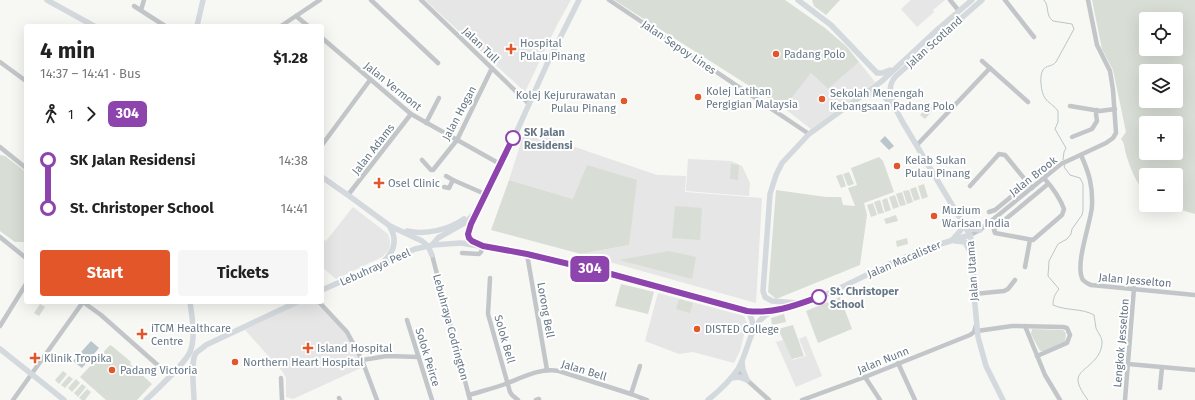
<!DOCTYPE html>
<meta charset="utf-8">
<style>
body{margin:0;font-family:"Fira Sans",sans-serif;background:#f6f6f6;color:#222;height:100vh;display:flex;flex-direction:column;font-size:15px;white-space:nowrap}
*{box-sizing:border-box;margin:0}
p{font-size:13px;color:#767676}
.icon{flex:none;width:22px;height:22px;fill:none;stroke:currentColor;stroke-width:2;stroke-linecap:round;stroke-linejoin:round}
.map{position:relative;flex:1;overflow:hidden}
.side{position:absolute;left:24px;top:24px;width:300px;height:280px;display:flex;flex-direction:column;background:#fff;border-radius:4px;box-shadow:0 4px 16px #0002}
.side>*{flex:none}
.badge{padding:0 8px;border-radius:6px;font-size:14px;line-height:26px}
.fabs{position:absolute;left:1139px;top:12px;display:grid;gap:8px}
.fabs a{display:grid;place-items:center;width:44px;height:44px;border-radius:4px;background:#fff;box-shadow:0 4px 16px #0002;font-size:20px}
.map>.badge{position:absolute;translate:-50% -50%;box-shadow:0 0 0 2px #fff}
.legs{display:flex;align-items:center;gap:6px;height:44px;padding:0 16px;font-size:13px}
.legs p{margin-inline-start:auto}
.headline{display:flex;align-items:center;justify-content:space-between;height:68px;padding:0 16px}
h1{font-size:22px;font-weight:700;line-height:30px}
.button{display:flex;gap:8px;margin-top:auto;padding:8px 16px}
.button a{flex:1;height:46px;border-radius:4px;background:#e25629;color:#fff;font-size:16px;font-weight:700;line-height:46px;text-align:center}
.button a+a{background:#f6f6f6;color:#222}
ul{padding:0 16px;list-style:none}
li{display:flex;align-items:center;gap:14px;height:48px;font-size:15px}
li i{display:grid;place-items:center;width:6px;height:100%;margin:0 5px;background:currentColor}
li i::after{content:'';width:10px;height:10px;margin:-5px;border:3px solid;border-radius:50%;background:#fff}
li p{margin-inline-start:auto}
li:first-child i{background:linear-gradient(#0000 50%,currentColor 0)}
li:last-child i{background:linear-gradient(currentColor 50%,#0000 0)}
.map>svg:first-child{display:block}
.built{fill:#e5e6e5}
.green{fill:#d8ded5;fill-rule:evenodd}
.water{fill:#bac6ca}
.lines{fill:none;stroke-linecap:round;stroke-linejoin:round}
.stream{stroke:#bac6ca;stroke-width:1}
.minor{stroke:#c2c6c9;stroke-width:4.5}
.major{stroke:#d4d9dd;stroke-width:5.5}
.line-1-casing{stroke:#fff;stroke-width:9}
.line-1{stroke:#8e44ad;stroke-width:6}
.poi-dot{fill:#e25629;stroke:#fff;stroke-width:1.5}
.stop-1-dot{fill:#fff;stroke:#8e44ad;stroke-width:2}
.labels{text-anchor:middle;stroke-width:4;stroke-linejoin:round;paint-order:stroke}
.street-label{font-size:11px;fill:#667785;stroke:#fff}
.poi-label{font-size:11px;fill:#667785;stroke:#fff;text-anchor:start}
.stop-label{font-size:11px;font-weight:bold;fill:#667785;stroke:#fff;text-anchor:start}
</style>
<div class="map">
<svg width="1195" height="400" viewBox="0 0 1195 400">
<rect width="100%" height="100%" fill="#f7f7f4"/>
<g class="built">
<polygon points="425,0 571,0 557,25 525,92"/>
<polygon points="911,0 945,0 933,10 934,12 917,27 901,9"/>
<polygon points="859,62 875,82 811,129 784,108 811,73 828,89"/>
<polygon points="525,130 657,175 686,176 685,192 762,198 756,303 581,254 629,245 573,199 509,180"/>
<polygon points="688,159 731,161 742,166 750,183 749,196 686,191"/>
<polygon points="353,207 388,234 390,241 390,246 388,251 382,257 336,279 322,267 322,239 326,241"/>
<polygon points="658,293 744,316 747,323 740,351 734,363 693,352 679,354 645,341"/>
<polygon points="300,302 317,302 344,329 363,367 293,399 286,397 286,378 282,371 245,330"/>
<polygon points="806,336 822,376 796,387 776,342 783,340 793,360 806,356 799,339"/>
</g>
<g class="green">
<polygon points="614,0 785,0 825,28 847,47 859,62 828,89 811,73 784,108"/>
<polygon points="812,0 840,0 826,15 814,6"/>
<path d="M 1092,0 L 1195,0 L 1195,214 L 1164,205 L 1176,205 L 1176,175 L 1146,175 L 1146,193 C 1136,183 1130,168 1126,154 C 1124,148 1125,144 1121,139 L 1126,132 L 1113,70 L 1102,49 ZM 1146,19 L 1176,19 L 1176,49 L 1146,49 ZM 1146,71 L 1176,71 L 1176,101 L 1146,101 ZM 1146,123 L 1176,123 L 1176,153 L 1146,153 Z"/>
<polygon points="930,104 935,108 925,119 920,115"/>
<polygon points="0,155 5,156 26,172 26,242 15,242 0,231"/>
<polygon points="879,157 883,161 894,192 864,203 867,215 860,265 776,299 768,292 776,190 826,197 841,197 843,205 855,206 848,188 857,185 851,168"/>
<polygon points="731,164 739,165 738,180 730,179"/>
<polygon points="587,165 637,180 629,245 581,254 491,230 509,180 573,199"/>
<polygon points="849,172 854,184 848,186 843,174"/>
<polygon points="842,174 846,186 841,188 836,176"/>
<polygon points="924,184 928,197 922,199 918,186"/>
<polygon points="916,187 920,199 914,201 910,189"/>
<polygon points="909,190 913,202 907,204 903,191"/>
<polygon points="902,192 906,205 900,206 896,194"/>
<polygon points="895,195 899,207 893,209 889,197"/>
<polygon points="887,198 891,210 885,212 882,200"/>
<polygon points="880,200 884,213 878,214 874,202"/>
<polygon points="873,203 877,215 871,217 867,205"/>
<polygon points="675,206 702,208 700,240 672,238"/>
<polygon points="896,215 898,221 886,224 884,219"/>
<polygon points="907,238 908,244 897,247 896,241"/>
<polygon points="669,251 696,257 692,279 619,260"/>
<polygon points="621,284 654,292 648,314 615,306"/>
<polygon points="840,297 852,329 818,343 806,311"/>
<polygon points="679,299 693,303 690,313 676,309"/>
<polygon points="40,304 45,307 39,316 34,313"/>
<polygon points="784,314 786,322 772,325 771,318"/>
<polygon points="793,325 804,356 792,359 778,329"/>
<polygon points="1032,329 1063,330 1066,333 1065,342 1044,351 1040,351 1031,334"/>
<polygon points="110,345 112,346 131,362 130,364 152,384 137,400 106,400 80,377"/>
<polygon points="63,371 67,374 59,384 55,380"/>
<polygon points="69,376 73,379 65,388 61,385"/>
<polygon points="76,379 80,383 72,392 68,388"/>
<polygon points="82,384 86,387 78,397 74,393"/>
<polygon points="87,389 91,392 85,400 82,400 79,398"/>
</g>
<g class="water">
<polygon points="885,136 894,146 889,150 880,141"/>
<polygon points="91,341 99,348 82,368 73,361"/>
</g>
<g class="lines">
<g class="stream">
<path d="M 1044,0 C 1050,7 1045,15 1053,21 L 1072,24 L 1074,29 L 1056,62 C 1052,67 1046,65 1043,70 C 1039,75 1041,93 1045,98 C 1048,103 1055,106 1058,111 L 1058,122 L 1055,129 L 1066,148 L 1064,152 L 1063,160"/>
<path d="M 1065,165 L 1064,167 L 1070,175 L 1080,178 L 1083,184 L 1083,210 L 1082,215 L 1072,229 L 1071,234 L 1067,239 L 1058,244 L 1049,261 L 1048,276 L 1059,289 C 1055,294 1053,298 1053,305 C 1066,311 1082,308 1094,315 C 1095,319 1095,324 1096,328 C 1098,333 1102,337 1102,342 C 1102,363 1077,369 1078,380 C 1078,386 1084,395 1088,400"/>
</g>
<g class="minor">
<polyline points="371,0 438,63"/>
<polyline points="421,0 529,104"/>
<polyline points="609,0 809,134"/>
<polyline points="950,0 959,11"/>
<polyline points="1005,0 1034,37"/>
<polyline points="134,6 165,26"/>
<polyline points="141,10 144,0"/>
<polyline points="296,16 308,26"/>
<polyline points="281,26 320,0"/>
<polyline points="322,38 411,114 500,164"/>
<polyline points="982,61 1028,102"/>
<polyline points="0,62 26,81"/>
<polyline points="1070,106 1100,111 1115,109"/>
<polyline points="426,123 439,98"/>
<polyline points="1072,137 1092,129 1097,121 1096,114 1097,110"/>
<polyline points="322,145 370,80"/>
<polyline points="917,145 990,68"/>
<polyline points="0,147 26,168"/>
<path d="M 1081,155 C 1089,173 1093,186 1092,206 C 1091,223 1074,265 1083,280 C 1085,282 1088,284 1091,285 L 1195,295"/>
<polyline points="422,160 431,170 433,170 457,140 492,68"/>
<polyline points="446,176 453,180"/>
<path d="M 1044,178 C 1052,187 1060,198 1064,209 L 1062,215 L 1033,240 L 995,233 L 994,230 L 996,227 L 1048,184"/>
<polyline points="970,186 999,154 1005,155 1032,188"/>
<polyline points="444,187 449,188 453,180 485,194"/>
<polyline points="348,195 411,114"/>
<polyline points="989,212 995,210 1028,183"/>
<polyline points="970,235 980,230 1061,164 1106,143 1113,138 1116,133 1113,90 1110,71 1097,45 1088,0"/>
<polyline points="0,237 26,258"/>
<polyline points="462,253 479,254 481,252 483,246"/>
<polyline points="527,254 547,370"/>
<polyline points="432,255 470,400"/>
<polyline points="1025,267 1030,240"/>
<polyline points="490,278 488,314 510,392 512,395 518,400"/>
<polyline points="974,294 1004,291 1008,289 1015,280"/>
<polyline points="319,302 347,332 362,360 377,400"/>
<polyline points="407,320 432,400"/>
<polyline points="0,326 26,284"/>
<polyline points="1025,326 1045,375 1060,400"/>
<polyline points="977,331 1012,326 1063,327 1067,328 1070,335 1067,343 1037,356"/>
<polyline points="362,360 387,356 419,357"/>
<polyline points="898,363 915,400"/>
<polyline points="1128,364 1195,370"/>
<polyline points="737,371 769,400"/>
<polyline points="865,377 880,400"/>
<polyline points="281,378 282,400"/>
<polyline points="1160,388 1162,367"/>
<polyline points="631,394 640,366"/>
<path d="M 469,395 C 482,391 495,388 508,383 C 525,376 540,368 559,371 L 631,394 L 647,400"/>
<polyline points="339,398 340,400"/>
<polyline points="13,400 83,302 101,315 170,376"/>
<polyline points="536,400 539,399"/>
<polyline points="802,400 865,377 970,335 974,332 976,325"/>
<polyline points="1125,400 1134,288"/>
</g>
<g class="major">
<polyline points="47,0 94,26"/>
<polyline points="798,0 831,25 877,73 882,73 890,70"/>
<path d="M 982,0 L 896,76 C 883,90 895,107 902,121 L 970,235 L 973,249 L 974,294 L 978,337 L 986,366 L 1003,400"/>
<polyline points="197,26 203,0"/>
<polyline points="866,96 879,92 893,105"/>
<polyline points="322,177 352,198 390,226 422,241 428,246 432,255"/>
<polyline points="475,216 468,234 470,239 477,243"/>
<polyline points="964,225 973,229 980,230"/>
<path d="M 407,231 C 426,235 448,230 464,219"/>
<polyline points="953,239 961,230 962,221"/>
<polyline points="955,241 965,242 972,256"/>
<polyline points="432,245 438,238 466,222 475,213 481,204 508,151 547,64 579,0"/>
<path d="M 385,260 C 395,250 397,239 390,227"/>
<path d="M 322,290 L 415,249 L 433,245 L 461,243 L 515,252 L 611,274 L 747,311 C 795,316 844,285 887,265 C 914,253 941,243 970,235"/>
<polyline points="797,303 772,301 765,297 763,291 770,194 776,175 782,163 809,134 882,81 938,29 972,0"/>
<path d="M 747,311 C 753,318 753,323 752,332"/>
<polyline points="0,349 64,400"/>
<polyline points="742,362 743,370 747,380"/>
<polyline points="731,378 739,377 747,380"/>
<path d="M 146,400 C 157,389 184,365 190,352 C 196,337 192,317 190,302"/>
<path d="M 194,400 C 194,389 190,361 196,353 C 199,350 203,348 206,345 L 297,302"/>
<path d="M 708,400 C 719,391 730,381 738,369 C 749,351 749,324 769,313"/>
</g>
</g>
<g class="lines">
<g class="line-1-casing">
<path id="line-1" d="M 513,138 L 471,224 L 468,234 L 469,238 L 472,241 L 483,246 L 527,254 L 611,274 L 747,311 C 773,314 794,306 819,297"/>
</g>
<use href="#line-1" class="line-1"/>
</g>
<g class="poi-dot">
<path d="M509 43h4v4h4v4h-4v4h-4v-4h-4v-4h4z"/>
<circle cx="776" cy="54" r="4"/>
<circle cx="698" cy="97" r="4"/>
<circle cx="822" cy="99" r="4"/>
<circle cx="624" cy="101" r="4"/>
<circle cx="897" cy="166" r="4"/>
<path d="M377 177h4v4h4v4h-4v4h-4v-4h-4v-4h4z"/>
<circle cx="934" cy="216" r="4"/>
<circle cx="697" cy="329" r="4"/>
<path d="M140 328h4v4h4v4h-4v4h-4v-4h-4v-4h4z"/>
<path d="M306 342h4v4h4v4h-4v4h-4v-4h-4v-4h4z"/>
<path d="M33 352h4v4h4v4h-4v4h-4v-4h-4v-4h4z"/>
<circle cx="235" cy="362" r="4"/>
<circle cx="112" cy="370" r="4"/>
</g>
<g class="stop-1-dot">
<circle cx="513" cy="138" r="7"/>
<circle cx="819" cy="297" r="7"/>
</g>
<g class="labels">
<g class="street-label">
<text transform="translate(934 42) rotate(-42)" y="4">Jalan Scotland</text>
<text transform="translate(481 45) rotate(44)" y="4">Jalan Tull</text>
<text transform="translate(679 47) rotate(34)" y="4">Jalan Sepoy Lines</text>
<text transform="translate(393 86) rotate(39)" y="4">Jalan Vermont</text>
<text transform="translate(459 113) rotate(-62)" y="4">Jalan Hogan</text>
<text transform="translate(373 149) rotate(-52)" y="4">Jalan Adams</text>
<text transform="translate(1033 176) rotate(-38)" y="4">Jalan Brook</text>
<text transform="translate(904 259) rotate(-23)" y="4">Jalan Macalister</text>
<text transform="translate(375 267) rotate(-24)" y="4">Lebuhraya Peel</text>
<text transform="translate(972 271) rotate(-94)" y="4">Jalan Utama</text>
<text transform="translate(1135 280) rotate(5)" y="4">Jalan Jesselton</text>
<text transform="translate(546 310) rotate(80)" y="4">Lorong Bell</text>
<text transform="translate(451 327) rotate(75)" y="4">Lebuhraya Codrington</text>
<text transform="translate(505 339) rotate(74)" y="4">Solok Bell</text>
<text transform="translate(1121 343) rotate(-85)" y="4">Lengkok Jesselton</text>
<text transform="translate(428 357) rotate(73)" y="4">Solok Peirce</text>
<text transform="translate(883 360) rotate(-22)" y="4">Jalan Nunn</text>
<text transform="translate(584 370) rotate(17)" y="4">Jalan Bell</text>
</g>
<g class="poi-label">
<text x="520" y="47">Hospital<tspan x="520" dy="13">Pulau Pinang</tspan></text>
<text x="784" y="58">Padang Polo</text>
<text x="706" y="95">Kolej Latihan<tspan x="706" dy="13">Pergigian Malaysia</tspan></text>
<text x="830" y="97">Sekolah Menengah<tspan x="830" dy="13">Kebangsaan Padang Polo</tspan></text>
<text x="616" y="99" text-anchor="end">Kolej Kejururawatan<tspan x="616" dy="13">Pulau Pinang</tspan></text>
<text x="905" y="164">Kelab Sukan<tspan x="905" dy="13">Pulau Pinang</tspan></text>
<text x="388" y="187">Osel Clinic</text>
<text x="942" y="214">Muzium<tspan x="942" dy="13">Warisan India</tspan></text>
<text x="151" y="332">iTCM Healthcare<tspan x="151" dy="13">Centre</tspan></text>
<text x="705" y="333">DISTED College</text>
<text x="317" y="352">Island Hospital</text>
<text x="44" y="362">Klinik Tropika</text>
<text x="243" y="366">Northern Heart Hospital</text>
<text x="120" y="374">Padang Victoria</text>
</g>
<g class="stop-label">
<text x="524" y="136">SK Jalan<tspan x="524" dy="13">Residensi</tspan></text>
<text x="830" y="295">St. Christoper<tspan x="830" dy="13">School</tspan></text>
</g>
</g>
</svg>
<div class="fabs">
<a><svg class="icon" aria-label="locate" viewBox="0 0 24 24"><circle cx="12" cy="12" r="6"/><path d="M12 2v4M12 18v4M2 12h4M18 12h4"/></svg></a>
<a><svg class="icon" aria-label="layers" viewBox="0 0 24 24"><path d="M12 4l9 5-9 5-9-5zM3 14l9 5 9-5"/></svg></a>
<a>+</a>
<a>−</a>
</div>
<b class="badge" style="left:590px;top:269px;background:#8e44ad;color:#fff">304</b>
<section class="side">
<div class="headline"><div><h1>4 min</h1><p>14:37 – 14:41 · Bus</p></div><b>$1.28</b></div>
<div class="legs"><svg class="icon" aria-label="walk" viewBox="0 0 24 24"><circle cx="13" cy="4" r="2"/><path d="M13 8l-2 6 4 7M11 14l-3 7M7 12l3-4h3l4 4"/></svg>1<svg class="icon" aria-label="forward" viewBox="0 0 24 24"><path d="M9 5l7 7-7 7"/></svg><b class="badge" style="background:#8e44ad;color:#fff">304</b></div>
<ul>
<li><i style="color:#8e44ad"></i><b>SK Jalan Residensi</b><p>14:38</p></li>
<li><i style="color:#8e44ad"></i><b>St. Christoper School</b><p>14:41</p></li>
</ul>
<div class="button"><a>Start</a><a>Tickets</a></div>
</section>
</div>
